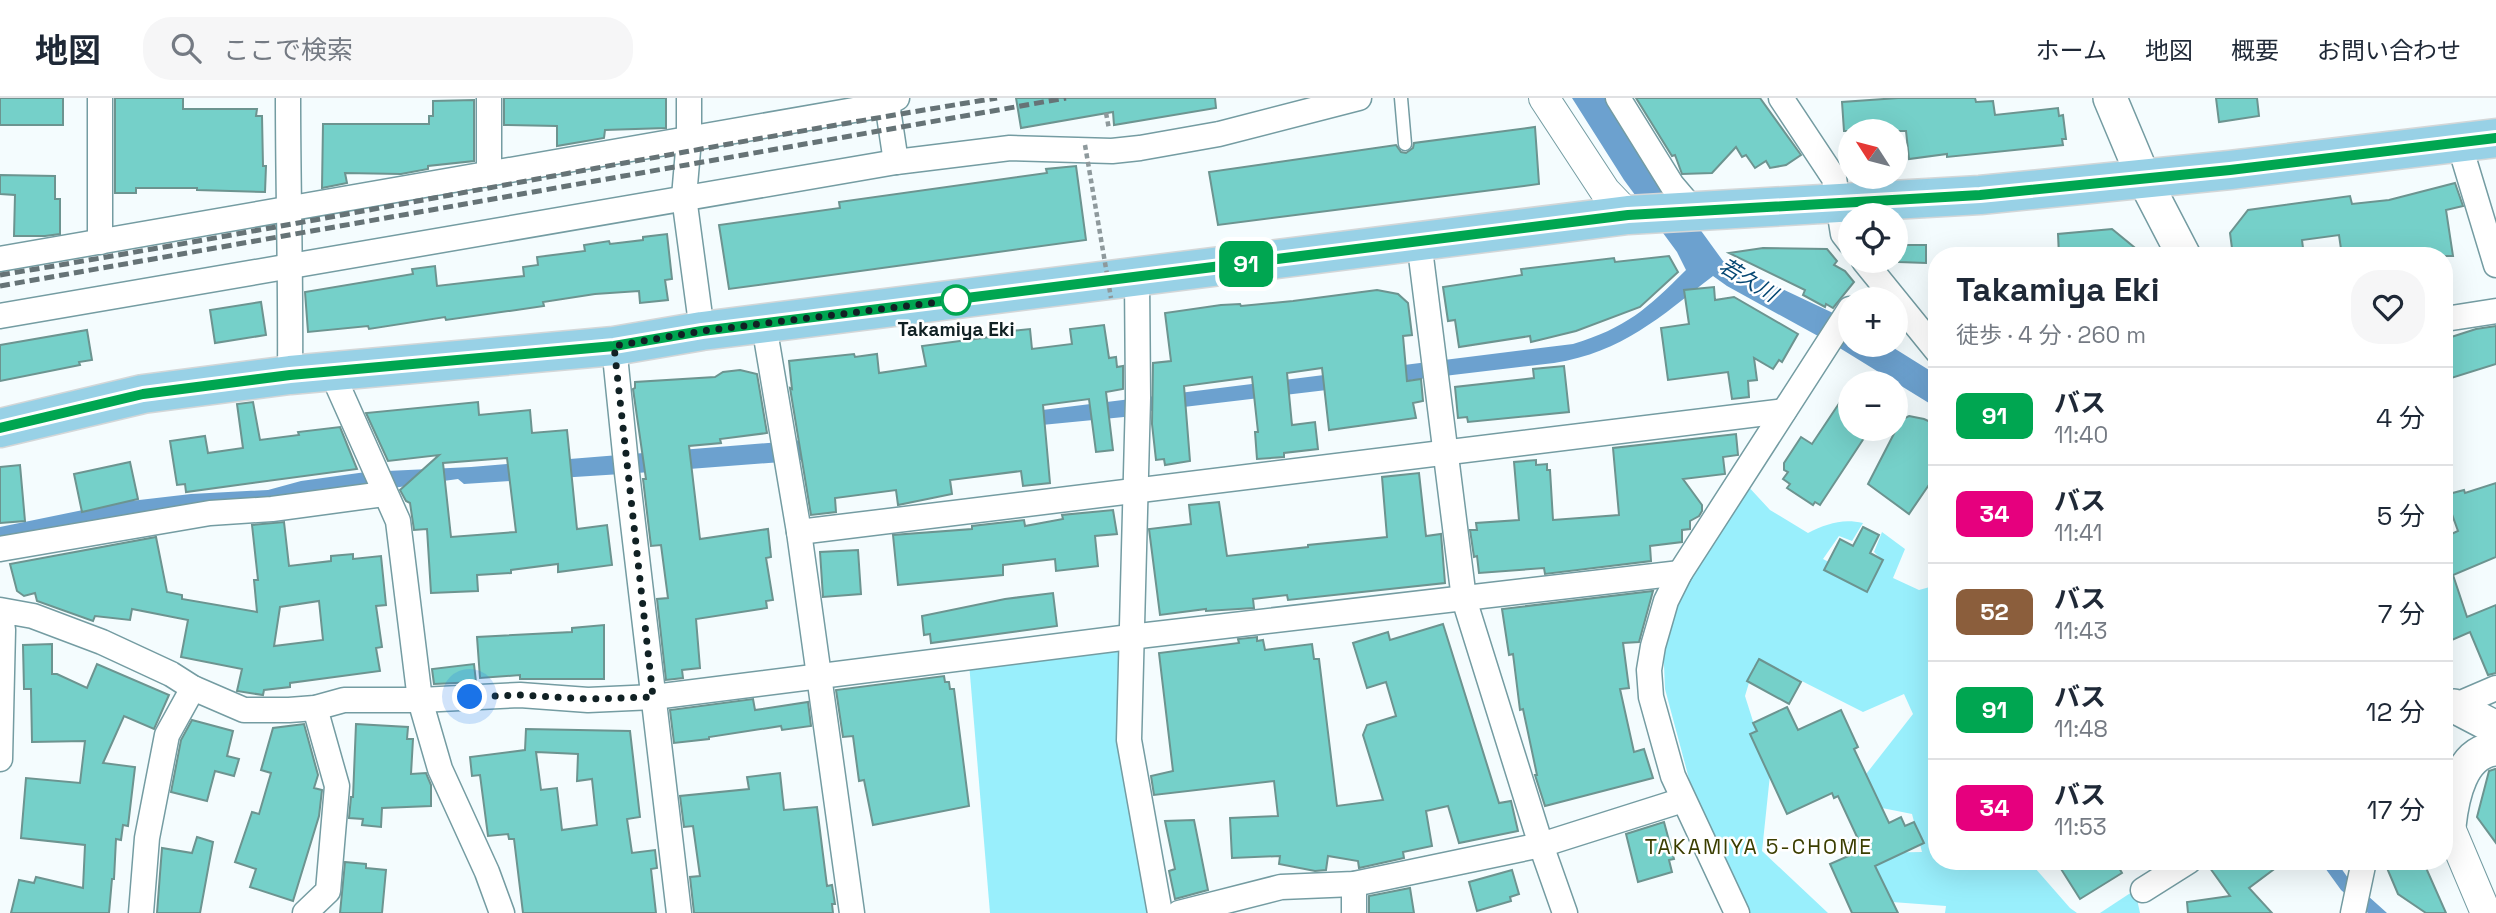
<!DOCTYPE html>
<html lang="ja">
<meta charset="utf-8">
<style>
body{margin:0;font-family:"Space Grotesk","Noto Sans JP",sans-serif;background:#f6f6f7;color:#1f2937;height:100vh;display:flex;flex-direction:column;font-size:26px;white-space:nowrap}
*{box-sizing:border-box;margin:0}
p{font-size:23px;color:#747a83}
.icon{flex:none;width:38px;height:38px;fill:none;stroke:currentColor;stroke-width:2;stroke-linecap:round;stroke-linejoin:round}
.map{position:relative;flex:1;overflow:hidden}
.panel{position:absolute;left:1928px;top:149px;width:525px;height:623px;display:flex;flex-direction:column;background:#fff;border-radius:28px;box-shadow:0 7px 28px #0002}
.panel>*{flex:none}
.badge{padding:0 14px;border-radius:10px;font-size:24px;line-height:46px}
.needle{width:46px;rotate:306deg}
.buttons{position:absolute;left:1838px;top:21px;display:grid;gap:14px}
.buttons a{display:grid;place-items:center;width:70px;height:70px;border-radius:50%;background:#fff;box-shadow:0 7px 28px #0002;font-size:35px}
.you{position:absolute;width:35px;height:35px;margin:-18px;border:5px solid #fff;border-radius:50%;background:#1a73e8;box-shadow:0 0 0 10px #1a73e833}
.map>.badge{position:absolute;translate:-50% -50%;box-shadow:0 0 0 4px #fff}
.round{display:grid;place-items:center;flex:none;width:74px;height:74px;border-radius:28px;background:#f6f6f7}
.overview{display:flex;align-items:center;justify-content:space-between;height:119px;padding:0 28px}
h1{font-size:33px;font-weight:800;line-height:52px}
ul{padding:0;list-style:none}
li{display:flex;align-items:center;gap:21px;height:98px;padding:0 28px;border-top:2px solid #e0e1e3}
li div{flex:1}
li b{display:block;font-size:26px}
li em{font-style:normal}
li .badge{min-width:77px;font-weight:700;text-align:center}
header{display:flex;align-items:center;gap:42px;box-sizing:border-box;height:98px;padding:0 35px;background:#fff;border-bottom:2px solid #e0e1e3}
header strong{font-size:33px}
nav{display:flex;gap:38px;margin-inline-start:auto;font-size:24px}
.search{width:490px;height:63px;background:#f6f6f7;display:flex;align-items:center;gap:18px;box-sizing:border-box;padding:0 24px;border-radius:28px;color:#747a83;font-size:26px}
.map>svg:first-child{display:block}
.green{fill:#99effc}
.water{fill:#6ca1cf}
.building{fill:#75d0c9;stroke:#6c9490;stroke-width:2;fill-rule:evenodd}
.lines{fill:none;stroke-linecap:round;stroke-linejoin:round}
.service-casing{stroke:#749ca2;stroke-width:15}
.minor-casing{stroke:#749ca2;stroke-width:27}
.tertiary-casing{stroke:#749ca2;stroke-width:32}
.secondary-casing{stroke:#749ca2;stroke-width:36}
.primary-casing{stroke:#d4d7d8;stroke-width:41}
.path{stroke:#8e999c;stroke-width:4.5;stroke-dasharray:5 3.5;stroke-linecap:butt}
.service{stroke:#fff;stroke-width:12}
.minor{stroke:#fff;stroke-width:24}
.tertiary{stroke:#fff;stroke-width:30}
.secondary{stroke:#fff;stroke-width:33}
.primary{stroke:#98d1e6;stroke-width:38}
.rail{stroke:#667376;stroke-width:5;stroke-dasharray:10 5;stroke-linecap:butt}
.path-bridge{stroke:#8e999c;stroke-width:4.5;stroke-dasharray:5 3.5;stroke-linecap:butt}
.line-casing{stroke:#fff;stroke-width:16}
.line{stroke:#00a651;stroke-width:10}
.walk{stroke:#112124;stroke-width:7;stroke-dasharray:0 12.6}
.stop-dot{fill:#fff;stroke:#00a651;stroke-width:3.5}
.labels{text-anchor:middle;stroke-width:5;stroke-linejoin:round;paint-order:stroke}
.stop-label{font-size:19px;font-weight:bold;fill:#112124;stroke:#fff}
.water-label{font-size:21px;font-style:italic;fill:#054773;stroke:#fff}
.neighbourhood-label{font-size:21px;letter-spacing:2px;fill:#3b3e00;stroke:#fff}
</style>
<header>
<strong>地図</strong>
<div class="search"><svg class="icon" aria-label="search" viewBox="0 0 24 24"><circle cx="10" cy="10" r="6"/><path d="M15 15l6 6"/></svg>ここで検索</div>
<nav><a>ホーム</a><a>地図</a><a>概要</a><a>お問い合わせ</a></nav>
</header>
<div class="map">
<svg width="2496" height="815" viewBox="0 0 2496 815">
<rect width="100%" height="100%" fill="#f4fcfe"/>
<g class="green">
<path d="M 1745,385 L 1770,412 L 1808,435 C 1826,426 1842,420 1863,425 L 1852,443 L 1839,438 L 1823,461 L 1869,485 L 1881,461 L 1874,454 L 1882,434 L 1905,451 L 1893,480 L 1919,492 L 1937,487 L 1937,763 L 2041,763 L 2035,770 L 2070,810 L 2077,815 L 1945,815 L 1946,808 L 1892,804 L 1867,755 L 1922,754 L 1912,716 L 1882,710 L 1863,680 L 1913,616 L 1904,596 L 1863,614 L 1772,568 L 1754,568 L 1745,598 L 1770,677 L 1762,753 L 1828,815 L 1746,815 L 1692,692 L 1665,591 L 1663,543 L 1684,479 Z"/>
<polygon points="1122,547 1156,815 990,815 969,565"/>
<polygon points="2135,792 2140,815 2100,815"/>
</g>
<g class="water">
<path d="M 1572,0 L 1609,0 L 1662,79 L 1723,163 L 1850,223 L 1850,247 L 1889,247 L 1937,277 L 1937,310 L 1838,249 L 1727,188 L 1713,178 C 1660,219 1623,254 1554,265 L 1150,313 L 1124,319 L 969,334 L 795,363 L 637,375 L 464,386 L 458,381 L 0,444 L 0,429 L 122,404 L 191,396 L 268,392 L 301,383 L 366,374 L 471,369 L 793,343 L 1573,246 C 1626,230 1647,211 1686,172 L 1677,154 L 1624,82 Z"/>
<polygon points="2320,763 2336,763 2348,780 2387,815 2368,815 2341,792"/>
</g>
<g class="building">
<rect x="0" y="0" width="63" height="27"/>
<polygon points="115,0 183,0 183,11 257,11 256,18 262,18 263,68 266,68 265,94 197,92 197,90 136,90 136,95 115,95"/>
<polygon points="504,0 666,0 666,30 605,32 604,40 557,48 557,28 504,27"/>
<polygon points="1016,0 1215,0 1216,10 1114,27 1113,14 1021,30"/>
<polygon points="1636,0 1760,0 1801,57 1786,67 1770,70 1766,63 1755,70 1746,57 1742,59 1736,49 1712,75 1682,76 1675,57 1672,58"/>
<polygon points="1898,0 1975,0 1976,4 1993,3 1995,17 2058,10 2059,18 2063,17 2066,41 2062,41 2063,47 1947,59 1947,56 1909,61 1906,33 1844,33 1842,4"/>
<polygon points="2216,0 2257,0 2259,18 2219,24"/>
<polygon points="474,2 474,63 428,68 428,71 401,76 345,75 347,85 322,90 323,26 429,26 429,18 433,18 433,3"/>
<polygon points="1535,29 1539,86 1218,127 1209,74 1396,47 1401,54 1406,55 1413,50 1414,45"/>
<polygon points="1076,68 1086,142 729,191 719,127 840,110 839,104 1047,75 1046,71"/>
<polygon points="0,77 55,78 55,101 60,101 60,136 45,138 14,138 15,97 0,96"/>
<polygon points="2455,85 2463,108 2446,112 2453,158 2342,158 2339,137 2302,142 2304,158 2233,158 2230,135 2248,112 2350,98 2352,106 2389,102"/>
<polygon points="2112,131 2145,158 2059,158 2058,136"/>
<polygon points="667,136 672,181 665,182 668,202 640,205 639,193 595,196 543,204 544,208 446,222 445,219 369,231 368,228 308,234 305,194 413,176 412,171 435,168 437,188 524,178 523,169 538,167 537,159 585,153 584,147 609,143 610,146 643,142 643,139"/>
<polygon points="1899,147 1926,147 1926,165 1899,164"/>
<polygon points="1763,150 1827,151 1837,163 1834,167 1845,173 1854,184 1833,210 1826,206 1825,209 1803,197 1805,192 1729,155"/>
<polygon points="1669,158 1678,174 1640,209 1576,233 1531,244 1530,238 1459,249 1455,222 1448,223 1443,189 1522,177 1521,171 1614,160 1615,164"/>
<polygon points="1714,189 1715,202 1734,199 1798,236 1782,264 1779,262 1773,271 1754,260 1757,282 1748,283 1749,299 1732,301 1728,274 1668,282 1661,230 1689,226 1684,192"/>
<polygon points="1377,192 1398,196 1408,205 1412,237 1403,238 1407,283 1421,281 1423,303 1413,305 1416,320 1329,332 1322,270 1287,275 1292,327 1315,324 1318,351 1284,355 1284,359 1257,361 1255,334 1258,334 1252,279 1184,288 1190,363 1165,367 1164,361 1156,362 1152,326 1153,265 1171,263 1165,215 1221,207 1240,206 1241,208 1293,203"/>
<polygon points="261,204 266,237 215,245 210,212"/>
<polygon points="1104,227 1109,260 1116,259 1117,269 1123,268 1123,291 1106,294 1113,352 1096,354 1089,301 1043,307 1050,385 1023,388 1021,373 950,382 952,396 898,407 896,392 835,400 836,414 811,417 790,290 792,291 789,263 854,256 855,259 877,256 879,275 926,268 922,248 1012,236 1012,233 1030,231 1032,251 1072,246 1070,231"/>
<polygon points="2496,228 2496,266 2445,282 2445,241 2476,231"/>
<polygon points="87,232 92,262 79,264 80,267 0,283 0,247"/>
<polygon points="1564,268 1569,314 1468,324 1467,319 1458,320 1455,289 1534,280 1533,271"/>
<polygon points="740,272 757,276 767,335 720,341 721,345 689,348 700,441 768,431 771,459 766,460 773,502 766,503 767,510 696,521 700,570 682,572 683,580 666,582 657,501 668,500 661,447 651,448 643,381 646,381 633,291 635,290 635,284 715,279 723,274"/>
<polygon points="1850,289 1850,331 1870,331 1820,407 1815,404 1813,407 1787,390 1790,386 1783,381 1788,374 1784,372 1784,365 1801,339 1812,346"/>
<polygon points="253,304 260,342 299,337 298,334 340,329 357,371 186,394 185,386 177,387 170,343 205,338 208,355 243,350 237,306"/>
<path d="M 478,304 L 479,317 L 530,312 L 532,335 L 567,332 L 577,431 L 607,427 L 612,467 L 558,474 L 558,466 L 511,472 L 511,475 L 477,477 L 478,493 L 431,495 L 427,431 L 414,432 L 410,405 L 406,403 L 400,392 L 439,357 L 388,363 L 366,315 ZM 507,360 L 516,434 L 451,439 L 443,365 Z"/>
<polygon points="1909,318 1924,321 1937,327 1937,375 1909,416 1868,386 1901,322"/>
<polygon points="1736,336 1738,357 1723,359 1725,376 1683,381 1702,407 1702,413 1699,418 1690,423 1690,431 1682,432 1682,444 1650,448 1651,463 1545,476 1544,470 1479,475 1477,458 1474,459 1470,432 1477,432 1476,425 1519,422 1514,364 1536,362 1536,367 1547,366 1547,372 1550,372 1553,422 1619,417 1613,350"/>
<polygon points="130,364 138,401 82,414 74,376"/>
<polygon points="20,367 25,423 0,425 0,369"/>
<polygon points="1419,375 1426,438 1441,436 1445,485 1288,502 1287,497 1253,501 1254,510 1206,513 1206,511 1160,517 1149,431 1191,426 1189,407 1219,404 1227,458 1308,449 1308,447 1387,439 1382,379"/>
<polygon points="2496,385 2496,459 2453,477 2467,519 2496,507 2496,575 2488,577 2470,534 2445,545 2445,439 2458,433 2445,397 2464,392 2465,395"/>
<polygon points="1113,412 1117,436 1095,438 1098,468 1056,473 1055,461 1003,467 1003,477 898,487 893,437 972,431 972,428 1024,422 1025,428 1063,421 1062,417"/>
<path d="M 284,424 L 289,468 L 331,463 L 331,458 L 353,456 L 353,461 L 381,458 L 386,507 L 376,508 L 382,549 L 376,550 L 380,573 L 290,585 L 290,589 L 264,592 L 263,597 L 237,593 L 242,571 L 181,559 L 188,522 L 132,511 L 130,522 L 95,518 L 93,523 L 37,503 L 35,495 L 24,498 L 17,493 L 10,466 L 156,439 L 167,494 L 182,497 L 182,501 L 257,514 L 254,482 L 258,482 L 252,427 ZM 319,503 L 323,542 L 274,548 L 280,509 Z"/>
<polygon points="1863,429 1879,437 1870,455 1883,462 1867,494 1824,472 1840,441 1853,448"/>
<polygon points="858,452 861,496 823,499 820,454"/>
<polygon points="1653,493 1639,544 1623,545 1629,590 1620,591 1634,654 1644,651 1653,680 1545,708 1535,677 1537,677 1523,611 1520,612 1513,556 1509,557 1502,511"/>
<polygon points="1053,495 1057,528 931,545 930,536 924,537 922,518 1005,501"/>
<polygon points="1443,526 1499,705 1511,703 1518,733 1459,745 1448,708 1426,713 1432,748 1403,754 1404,760 1359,770 1358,763 1328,758 1326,772 1315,773 1279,766 1280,758 1232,760 1230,720 1278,718 1274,683 1154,697 1151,678 1173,673 1159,555 1239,545 1238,541 1257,539 1257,543 1263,542 1265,552 1312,546 1314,561 1319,561 1337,708 1383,702 1363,637 1367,627 1396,618 1386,584 1367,590 1353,545 1388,534 1390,542"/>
<polygon points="604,527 604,581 520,581 520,577 480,580 477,539 572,534 572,530"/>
<polygon points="52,546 52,576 57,576 87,590 97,566 169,597 154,631 124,618 103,665 135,669 128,728 123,727 121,742 116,741 114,781 112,781 109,815 11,815 19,782 34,785 36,779 83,790 85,747 21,740 26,680 80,685 85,643 32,644 31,591 24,591 23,547"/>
<polygon points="1759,561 1801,584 1789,606 1747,583"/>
<polygon points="474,566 476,584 434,586 432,571"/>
<polygon points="944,578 945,584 949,584 950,591 954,591 969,708 873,727 864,682 859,683 853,638 843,639 836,592"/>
<polygon points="753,601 755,612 808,604 811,628 782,632 781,628 709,639 709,641 674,645 670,612"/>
<polygon points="1787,609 1798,632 1841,612 1858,649 1854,651 1889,725 1901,719 1905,728 1914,724 1924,745 1875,768 1898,815 1852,815 1830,766 1853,756 1848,745 1858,741 1838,698 1834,700 1832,695 1787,716 1750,636 1757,633 1753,625"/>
<polygon points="192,622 233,633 227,658 239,661 234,678 215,673 207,703 171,694 181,642"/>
<polygon points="304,626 318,677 314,690 322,692 319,718 293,803 250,789 256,771 235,764 252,714 259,716 271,675 261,672 273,630"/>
<polygon points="356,626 408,629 407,641 413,641 411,676 426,675 431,687 431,708 382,710 381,729 362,727 363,721 349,720 351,699 353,699"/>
<path d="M 526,631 L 630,633 L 640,719 L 627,721 L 632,755 L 655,752 L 657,770 L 651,771 L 656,815 L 523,815 L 514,741 L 509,741 L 508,736 L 488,738 L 480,677 L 472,678 L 470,659 L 525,652 ZM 536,654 L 578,656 L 577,683 L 592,681 L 597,727 L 562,732 L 557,690 L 541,692 Z"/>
<polygon points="2495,671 2496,671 2496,745 2477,719 2489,673"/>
<polygon points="780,675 784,712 817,709 827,788 832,787 835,806 832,806 833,815 694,815 690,779 700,778 693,728 684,729 680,698 749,691 747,679"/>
<polygon points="1194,722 1208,792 1175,801 1169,773 1175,771 1165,723"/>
<polygon points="1664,724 1674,761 1669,762 1672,774 1638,784 1626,736"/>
<polygon points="197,739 213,744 200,815 157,815 162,750 192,755"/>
<polygon points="2056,763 2115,763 2122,775 2080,801"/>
<polygon points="2221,763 2285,763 2249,790 2272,815 2188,815 2187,804 2230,798 2210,770"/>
<polygon points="2384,763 2423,763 2446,815 2426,815 2398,796"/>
<polygon points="345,764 366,766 366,770 386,772 382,815 340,815"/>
<polygon points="1512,772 1519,796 1510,799 1511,803 1477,813 1469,784"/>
<polygon points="1410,790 1414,815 1369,815 1369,798"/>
</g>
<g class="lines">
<g class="service-casing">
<polyline id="service" points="1401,0 1405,46"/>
</g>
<g class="minor-casing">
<g id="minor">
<path d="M 288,0 C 288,92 291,185 290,277"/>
<polyline points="689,0 689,41 684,99 702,233"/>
<polyline points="891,0 888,11 896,64"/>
<polyline points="1618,0 1672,87 1695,114"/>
<polyline points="1781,0 1834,80 1843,136 1850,145"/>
<polyline points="2459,45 2496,167"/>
<polyline points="489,77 489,0"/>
<polyline points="1419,143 1464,501 1541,747 1565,815"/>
<polyline points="100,144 100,0"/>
<polyline points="0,161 877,8 897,0"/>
<polyline points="1864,163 1937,253"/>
<polyline points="1137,180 1138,300 1129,642 1160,815"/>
<polyline points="0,218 896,64 1010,50 1112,53 1140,50 1219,36 1359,0"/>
<polyline points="2445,221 2496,213"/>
<polyline points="764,227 799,434 852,815"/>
<polyline points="614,248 627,375 679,815"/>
<polyline points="332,275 398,423 420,602 440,671 487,774 502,815"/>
<polyline points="799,434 1784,313"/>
<polyline points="0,451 210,415 272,411 384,396"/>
<polyline points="2454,608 2496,590"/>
<polyline points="0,661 3,532 0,512 33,518 102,544 171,576 193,590 244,612 289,612 315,610 344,602 420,602 520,597 588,602 654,599 1130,539 1680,475"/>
<polyline points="1354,786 1354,815"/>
<polyline points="2143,792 2189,763"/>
<polyline points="141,815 147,740 167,637 193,590"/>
<polyline points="305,815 328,793 337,688 315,610"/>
<polyline points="1179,815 1281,789 1354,786 1541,747 1683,702"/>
<polyline points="1737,815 1673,678 1651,599 1649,572 1653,548 1666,503 1680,475 1850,211"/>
<polyline points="2353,815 2364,763"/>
</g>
</g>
<g class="tertiary-casing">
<g id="tertiary">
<polyline points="1544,0 1605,93 1628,117"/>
<polyline points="2445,718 2486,815"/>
</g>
</g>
<g class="secondary-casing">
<g id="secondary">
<polyline points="2110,0 2144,81 2184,158"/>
<polyline points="2445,610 2454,608 2496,630"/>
<path d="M 2449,728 C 2452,700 2461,653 2496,651"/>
</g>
</g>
<g class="primary-casing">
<polyline id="primary" points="0,330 143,296 290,277 614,248 702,233 1628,117 1980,97 2230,72 2496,40"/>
</g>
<polyline class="path" points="1106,15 1109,31"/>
<use href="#service" class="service"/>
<use href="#minor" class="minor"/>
<use href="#tertiary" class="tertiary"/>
<use href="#secondary" class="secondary"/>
<use href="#primary" class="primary"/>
<g class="rail">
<path d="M 0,177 C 333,122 664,54 997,0"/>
<polyline points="0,188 1066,0"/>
</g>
<polyline class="path-bridge" points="1085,47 1111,200"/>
</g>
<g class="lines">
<g class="line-casing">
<polyline id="line" points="0,330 143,296 290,277 614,248 702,233 1628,117 1980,97 2230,72 2496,40"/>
</g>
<use href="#line" class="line"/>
<polyline class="walk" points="470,599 520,597 589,601 653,599 614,248 702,233 956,202"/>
</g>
<circle class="stop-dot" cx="956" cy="202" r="14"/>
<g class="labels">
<g class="stop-label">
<text x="956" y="238">Takamiya Eki</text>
</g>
<g class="water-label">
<text transform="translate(1748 182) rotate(31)" y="7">若久川</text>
</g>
<g class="neighbourhood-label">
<text x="1759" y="756">TAKAMIYA 5-CHOME</text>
</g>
</g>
</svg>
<div class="buttons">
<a><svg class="needle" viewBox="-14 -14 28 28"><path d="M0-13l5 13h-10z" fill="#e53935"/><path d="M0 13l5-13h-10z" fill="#747a83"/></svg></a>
<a><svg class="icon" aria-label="locate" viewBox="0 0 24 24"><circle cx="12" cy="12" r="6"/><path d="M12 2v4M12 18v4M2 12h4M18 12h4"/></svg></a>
<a>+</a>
<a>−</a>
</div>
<div class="you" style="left:470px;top:599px"></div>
<b class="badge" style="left:1246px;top:166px;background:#00a651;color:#fff">91</b>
<section class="panel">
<div class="overview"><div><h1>Takamiya Eki</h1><p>徒歩 · 4 分 · 260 m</p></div><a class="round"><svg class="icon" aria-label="heart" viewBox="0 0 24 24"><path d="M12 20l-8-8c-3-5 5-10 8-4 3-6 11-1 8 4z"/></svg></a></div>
<ul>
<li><span class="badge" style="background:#00a651;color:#fff">91</span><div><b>バス</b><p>11:40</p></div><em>4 分</em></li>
<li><span class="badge" style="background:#e6007e;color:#fff">34</span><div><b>バス</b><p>11:41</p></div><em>5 分</em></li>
<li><span class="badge" style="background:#8b5e3c;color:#fff">52</span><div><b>バス</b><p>11:43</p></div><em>7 分</em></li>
<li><span class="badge" style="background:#00a651;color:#fff">91</span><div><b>バス</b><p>11:48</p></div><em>12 分</em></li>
<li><span class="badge" style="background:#e6007e;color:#fff">34</span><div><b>バス</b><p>11:53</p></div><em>17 分</em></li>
</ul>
</section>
</div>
